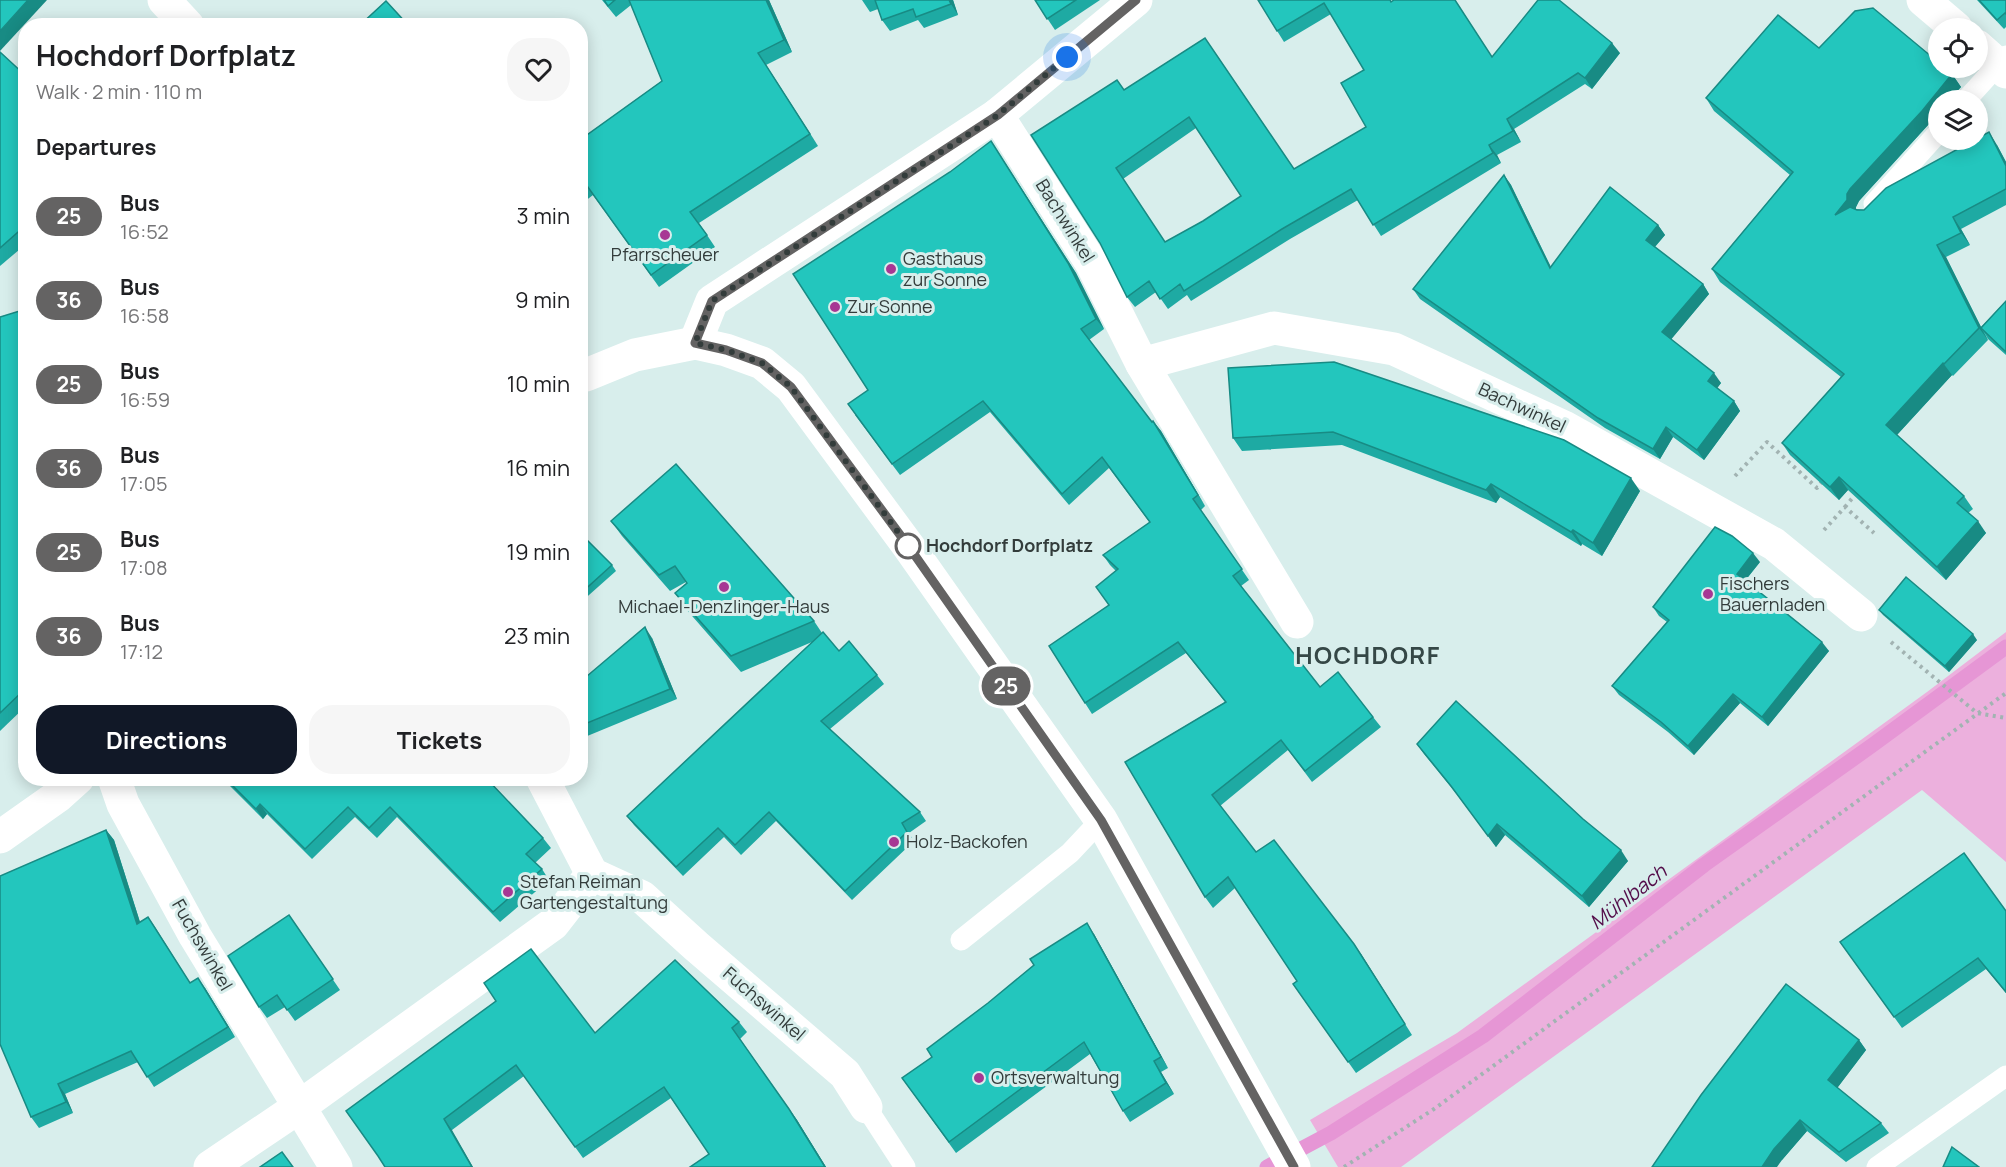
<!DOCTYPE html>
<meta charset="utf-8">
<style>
body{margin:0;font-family:Manrope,sans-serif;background:#f6f6f6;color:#202124;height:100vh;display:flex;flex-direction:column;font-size:22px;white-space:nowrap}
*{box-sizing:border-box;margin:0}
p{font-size:20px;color:#757577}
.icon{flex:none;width:33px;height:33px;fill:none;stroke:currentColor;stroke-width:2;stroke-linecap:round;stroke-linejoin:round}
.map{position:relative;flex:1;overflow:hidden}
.panel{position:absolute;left:18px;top:18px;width:570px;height:768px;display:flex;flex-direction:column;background:#fff;border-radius:24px;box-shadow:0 3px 15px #0003}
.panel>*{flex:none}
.badge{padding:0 12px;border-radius:20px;font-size:21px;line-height:39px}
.fabs{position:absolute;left:1928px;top:18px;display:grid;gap:12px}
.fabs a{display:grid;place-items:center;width:60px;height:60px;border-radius:50%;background:#fff;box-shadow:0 3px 15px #0003;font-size:30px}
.you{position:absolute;width:30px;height:30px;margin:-15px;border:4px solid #fff;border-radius:50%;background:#1a73e8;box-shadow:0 0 0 9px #1a73e833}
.map>.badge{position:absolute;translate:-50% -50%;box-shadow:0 0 0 3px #fff}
h2{padding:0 18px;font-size:22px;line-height:54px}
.round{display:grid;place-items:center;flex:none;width:63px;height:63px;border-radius:24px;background:#f6f6f6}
.headline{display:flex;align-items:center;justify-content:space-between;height:102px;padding:0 18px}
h1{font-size:28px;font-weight:700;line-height:45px}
.action{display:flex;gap:12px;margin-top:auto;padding:12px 18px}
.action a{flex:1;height:69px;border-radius:24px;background:#111827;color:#fff;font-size:24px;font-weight:700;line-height:69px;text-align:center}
.action a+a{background:#f6f6f6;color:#202124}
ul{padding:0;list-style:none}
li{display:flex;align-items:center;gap:18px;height:84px;padding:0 18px}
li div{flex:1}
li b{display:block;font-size:22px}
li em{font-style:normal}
li .badge{min-width:66px;font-weight:700;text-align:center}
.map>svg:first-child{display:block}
.green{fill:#ecb0dd}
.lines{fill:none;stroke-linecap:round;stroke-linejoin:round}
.stream{stroke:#e696d5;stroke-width:15}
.path{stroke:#a2b3b2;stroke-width:4;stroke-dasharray:3 4.5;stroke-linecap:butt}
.service{stroke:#fff;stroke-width:21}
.minor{stroke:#fff;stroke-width:33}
.tertiary{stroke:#fff;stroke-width:33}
.wall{fill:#1eaaa3;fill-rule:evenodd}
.shaded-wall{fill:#188b84}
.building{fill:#23c6bd;stroke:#188b84;stroke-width:1.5;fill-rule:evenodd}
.line-casing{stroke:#fff;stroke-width:14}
.line{stroke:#646363;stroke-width:9}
.walk{stroke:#333c3b;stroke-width:6;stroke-dasharray:0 10.8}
.poi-dot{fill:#a73794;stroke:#d8eeec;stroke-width:2}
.stop-dot{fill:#fff;stroke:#646363;stroke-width:3}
.labels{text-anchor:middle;stroke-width:6;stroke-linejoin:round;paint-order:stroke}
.street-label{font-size:18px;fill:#333c3b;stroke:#d8eeec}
.poi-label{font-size:18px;fill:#333c3b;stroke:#d8eeec;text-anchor:start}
.stop-label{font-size:18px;font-weight:bold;fill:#333c3b;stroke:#d8eeec;text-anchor:start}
.water-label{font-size:20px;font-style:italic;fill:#540d4a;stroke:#d8eeec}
.district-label{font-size:24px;font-weight:bold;letter-spacing:1.5px;fill:#354746;stroke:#d8eeec}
</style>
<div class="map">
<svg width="2006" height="1167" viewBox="0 0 2006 1167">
<rect width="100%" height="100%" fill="#d8eeec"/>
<polygon class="green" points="2006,632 2006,862 1922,790 1401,1167 1338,1167 1310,1120 1457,1033 1927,692"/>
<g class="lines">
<polyline class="stream" points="1267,1167 1331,1133 1483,1036 1704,865 1874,744 2006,647"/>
<g class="path">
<polyline points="1735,476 1767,442 1817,488 1821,483"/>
<polyline points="1845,507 1854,496"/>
<polyline points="1824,530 1845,507 1874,533"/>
<polyline points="1891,642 1977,713 2006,718"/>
<polyline points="1344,1167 1434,1109 2006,693"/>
</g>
<g class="service">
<polyline points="1966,100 2006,56"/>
<polyline points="1874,204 1938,133"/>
<polyline points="961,940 1070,853 1101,820"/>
<polyline points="866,1107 905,1167"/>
<polyline points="1877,1167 2006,1076"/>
</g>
<g class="minor">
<polyline points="1923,0 1956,28"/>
<polyline points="1977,46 2006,72"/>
<polyline points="997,115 1092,264 1142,364 1297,622"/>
<polyline points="1142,364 1274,328 1394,349 1564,427 1774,544 1861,615"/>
<polyline points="114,778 123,804 195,936 336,1167"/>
<polyline points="542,778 592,874 642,897 696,946 845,1074 866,1107"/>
<polyline points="210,1167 299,1107 553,924 592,874"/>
</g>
<g class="tertiary">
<polyline points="164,0 188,26"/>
<polyline points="695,343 712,301 997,115 1136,0"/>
<polyline points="580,375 586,375 635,355 695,343 726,350 762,363 791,387 909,547 1101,820 1294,1167"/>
<polyline points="0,837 58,796 78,778"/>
</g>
</g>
<g class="wall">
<polygon points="602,0 769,0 792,52 766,65 818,146 699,223 715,247 659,287 593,195 580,205 580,140 662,81 631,5 616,17"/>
<polygon points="862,0 953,0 958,15 924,28 918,20 890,31 882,20 878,9 870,12"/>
<polygon points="1035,0 1100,0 1055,30"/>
<path d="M 1258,0 L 1390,0 L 1391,1 L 1394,0 L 1455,0 L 1492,57 L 1620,53 L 1592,89 L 1585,84 L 1514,129 L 1521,142 L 1497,155 L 1501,163 L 1381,236 L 1358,200 L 1290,239 L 1191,301 L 1187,295 L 1168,309 L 1156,292 L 1135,307 L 1127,297 L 1100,243 L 1124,90 L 1205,38 L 1294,169 L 1366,127 L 1364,70 L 1331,14 L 1284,42 ZM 1196,128 L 1241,196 L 1203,221 L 1165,242 L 1123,179 Z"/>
<polygon points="1977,0 2006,0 2006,27 2004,29"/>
<polygon points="1819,48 1952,74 1961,87 1949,100 1938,100 1938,114 1859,201 1856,207 1856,209 1864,210 1997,145 2006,162 2006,205 1961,229 1970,245 1946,257 1981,327 2006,301 2006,355 1988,339 1984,332 1988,340 1953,376 1952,375 1897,435 1964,496 1973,509 1968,513 1986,533 1946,580 1848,490 1839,500 1790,455 1782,443 1841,377 1720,282 1712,269 1790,175 1714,111 1706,98"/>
<polygon points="0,52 26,76 26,244 0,266"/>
<polygon points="998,152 1076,273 1104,329 1089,340 1152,422 1153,421 1161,431 1205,506 1201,510 1249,580 1241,586 1320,687 1373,717 1381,727 1312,782 1288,750 1220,806 1256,852 1361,954 1412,1035 1356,1073 1293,984 1297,981 1235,888 1213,908 1205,897 1125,762 1225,702 1186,653 1092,714 1085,703 1109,605 1116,571 1110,565 1103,555 1150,523 1109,468 1069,505 990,412 900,475 855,415"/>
<polygon points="1504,175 1511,185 1551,267 1658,225 1665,235 1655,247 1703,284 1709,294 1671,339 1721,383 1717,388 1734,401 1740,411 1704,460 1673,437 1660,459 1605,428 1420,299 1413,289"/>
<polygon points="26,309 26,706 0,731 0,317"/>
<polygon points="1228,368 1640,491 1602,556 1582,544 1581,546 1500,497 1496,503 1342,445 1242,451 1233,438"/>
<polygon points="611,521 814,621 822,633 839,651 877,675 884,684 830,729 920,812 926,821 909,833 914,841 852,900 776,821 741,855 724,837 683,876 634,825 627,816 812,642 741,672 686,609 675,593 687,583 686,582 670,591 622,536"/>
<polygon points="580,533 612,565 616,571 580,603"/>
<polygon points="1760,562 1745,581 1829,651 1768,726 1740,703 1694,755 1668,732 1619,695 1612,686 1667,622 1659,616 1653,607"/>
<polygon points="1879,610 1977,640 1949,672 1883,615"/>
<polygon points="652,638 677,699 580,739 580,682"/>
<polygon points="1417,744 1628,861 1589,907 1505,835 1496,847 1459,797 1424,754"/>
<polygon points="222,778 486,778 543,838 551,848 535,863 542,869 549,880 500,922 397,817 377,838 355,817 312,859 267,814 263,819"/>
<polygon points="106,830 114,840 140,922 148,917 190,983 205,988 235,1037 154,1087 138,1062 65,1094 73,1113 39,1128 31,1117"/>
<polygon points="2006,911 2006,993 1986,969 1902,1028 1840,942"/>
<polygon points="289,915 340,990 295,1021 285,1007 267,1018 259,1007"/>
<polygon points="1094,934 1168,1068 1161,1072 1174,1094 1130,1122 1123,1111 1090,1054 956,1153 902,1078 932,1057"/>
<polygon points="739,1022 747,1032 740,1039 797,1120 826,1167 690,1167 709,1154 671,1098 583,1158 524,1076 452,1130 380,1158 346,1111 595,1033"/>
<polygon points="1859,1040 1866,1050 1837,1088 1881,1123 1889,1133 1846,1162 1807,1131 1782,1160 1652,1167"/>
</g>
<g class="shaded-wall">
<polygon points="28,0 47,0 0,51 0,31"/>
<polygon points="766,0 769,0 792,52 784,40"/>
<polygon points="949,0 953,0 958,15 951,4"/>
<polygon points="1612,43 1620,53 1592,89 1585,78"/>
<polygon points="758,53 766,65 818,146 810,134"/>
<polygon points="1952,74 1961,87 1949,100 1938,100 1938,114 1859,201 1856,207 1856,212 1835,215 1850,189"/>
<polygon points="1507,119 1514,129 1521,142 1513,131"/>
<polygon points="1989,132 1997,145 2006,162 2006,166"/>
<polygon points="991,141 1076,273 1104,329 1096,319"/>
<polygon points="1489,145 1497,155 1501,163 1493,153"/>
<polygon points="1504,175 1511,185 1556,278 1550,268"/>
<polygon points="1953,217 1961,229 1970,245 1961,233"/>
<polygon points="1658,225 1665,235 1652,250 1646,240"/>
<polygon points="1937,245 1946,257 1982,329 1981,328 1988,340 1979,328"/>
<polygon points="1703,284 1709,294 1669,342 1662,332"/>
<polygon points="1943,363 1952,375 1895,437 1886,425"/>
<polygon points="1714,373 1721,383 1715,391 1708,381"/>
<polygon points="1734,401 1740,411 1704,460 1697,450"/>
<polygon points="1153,421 1161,431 1205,506 1198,495"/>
<polygon points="1666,427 1673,437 1660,459 1653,449"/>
<polygon points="1839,477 1848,490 1839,500 1830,487"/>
<polygon points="1631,478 1640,491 1602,556 1593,543"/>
<polygon points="1491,484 1500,497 1496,503 1486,490"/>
<polygon points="1978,521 1986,533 1946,580 1937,567"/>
<polygon points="1573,530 1582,544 1581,546 1571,532"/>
<polygon points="1753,553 1760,562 1743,583 1737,574"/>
<polygon points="645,627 652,638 677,699 670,689"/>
<polygon points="1973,634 1977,640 1949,672 1945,666"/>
<polygon points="1822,642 1829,651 1768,726 1762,717"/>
<polygon points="1733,694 1740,703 1694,755 1688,746"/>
<polygon points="260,804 267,814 263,819 256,809"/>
<polygon points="1497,824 1505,835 1496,847 1488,836"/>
<polygon points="106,830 114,840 144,935 137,924"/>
<polygon points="1621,850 1628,861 1589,907 1582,896"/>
<polygon points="148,917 155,927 197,994"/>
<polygon points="1087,923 1094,934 1168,1068 1161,1057"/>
<polygon points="1354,944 1361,954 1412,1035 1405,1024"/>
<polygon points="198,978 205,988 235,1037 228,1027"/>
<polygon points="1859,1040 1866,1050 1835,1091 1828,1080"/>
<polygon points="1154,1061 1161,1072 1174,1094 1166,1083"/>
<polygon points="58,1084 65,1094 73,1113 66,1102"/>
<polygon points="789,1109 797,1120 826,1167 825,1167"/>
<polygon points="444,1119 452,1130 473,1167 472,1167"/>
<polygon points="1800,1120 1807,1131 1782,1160 1777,1167 1762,1167 1774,1149"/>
</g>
<g class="building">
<polygon points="0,0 28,0 0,31"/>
<polygon points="604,0 615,0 608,6"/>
<polygon points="629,0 766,0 784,40 758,53 810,134 690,212 707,235 651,275 585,183 580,186 580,140 662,81"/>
<polygon points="875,0 949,0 951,4 916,17 913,9 882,20"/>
<polygon points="1035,0 1076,0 1047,19"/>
<path d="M 1258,0 L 1390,0 L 1391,2 L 1394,0 L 1455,0 L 1492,57 L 1538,0 L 1559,0 L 1612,43 L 1585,78 L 1578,73 L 1507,119 L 1513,131 L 1489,145 L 1493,153 L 1373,225 L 1351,189 L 1282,229 L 1184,291 L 1180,284 L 1160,299 L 1149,281 L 1127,297 L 1100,243 L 1031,135 L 1117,80 L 1124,90 L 1205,38 L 1294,169 L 1366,127 L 1341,83 L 1364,70 L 1324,3 L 1277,31 ZM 1189,117 L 1241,196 L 1203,221 L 1165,242 L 1116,168 Z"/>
<polygon points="1979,0 2006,0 2006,14 2005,13 1997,20"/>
<polygon points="386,1 409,26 359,26"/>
<polygon points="1873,8 1938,62 1938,68 1944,68 1952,74 1922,111 1850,189 1847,194 1847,200 1835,215 1850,207 1857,210 1864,210 1886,188 1989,132 2006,166 2006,189 1953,217 1961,233 1937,245 1979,328 1944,364 1943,363 1886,425 1964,496 1957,503 1978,521 1937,567 1839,477 1830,487 1782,443 1844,374 1712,269 1793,172 1706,98 1778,15 1819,48 1855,11"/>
<polygon points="0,52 26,76 26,225 0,248"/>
<polygon points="991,141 1068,263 1096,319 1081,329 1152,422 1153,421 1198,495 1193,499 1242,569 1233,576 1320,687 1338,672 1373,717 1305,771 1281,740 1212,795 1256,852 1274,840 1354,944 1405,1024 1348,1062 1293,984 1297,981 1228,877 1205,897 1125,762 1226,702 1178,642 1085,703 1049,646 1109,605 1096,587 1118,569 1103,555 1150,522 1102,457 1062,494 983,401 892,464 848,404 868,390 793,274 950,172"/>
<polygon points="1504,175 1550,268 1610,187 1658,225 1646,240 1703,284 1662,332 1714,373 1708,381 1734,401 1697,450 1666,427 1653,449 1598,418 1413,289"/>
<polygon points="2006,301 2006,352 1981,328"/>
<polygon points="26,309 26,688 0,713 0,317"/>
<polygon points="1334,362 1564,440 1631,478 1593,543 1573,530 1571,532 1491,484 1486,490 1333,432 1233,438 1228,368"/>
<polygon points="676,464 814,621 731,656 675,593 687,583 675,566 659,575 611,521"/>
<polygon points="1715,527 1732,536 1753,553 1737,574 1822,642 1762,717 1733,694 1688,746 1661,722 1612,686 1669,620 1653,607"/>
<polygon points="580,533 612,565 580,594"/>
<polygon points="1906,577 1973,634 1945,666 1879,610"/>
<polygon points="645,627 670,689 580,726 580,682"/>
<polygon points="823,632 839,651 849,641 877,675 821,721 920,812 902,823 907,832 845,891 769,812 735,845 718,828 676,867 627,816"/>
<polygon points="1456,701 1583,819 1621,850 1582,896 1497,824 1488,836 1451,786 1417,744"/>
<polygon points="225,778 486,778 543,838 526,854 542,869 493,912 390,807 369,828 348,807 305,849 260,804 256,809"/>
<polygon points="106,830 137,924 148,917 190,983 198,978 228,1027 147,1077 131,1051 58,1084 66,1102 31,1117 0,1044 0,876"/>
<polygon points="1964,853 2006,911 2006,992 1978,958 1894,1017 1840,942"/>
<polygon points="289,915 333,979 287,1010 277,995 259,1007 228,956"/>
<polygon points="1087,923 1161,1057 1154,1061 1166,1083 1123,1111 1084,1042 949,1142 902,1078 932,1057 927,1049 988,1003 1034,965 1030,959"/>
<polygon points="531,949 595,1033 675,960 739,1022 732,1028 789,1109 825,1167 690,1167 709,1154 664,1087 575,1147 516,1065 444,1119 472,1167 385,1167 378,1156 346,1111 496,1001 484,983"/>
<polygon points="1786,984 1859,1040 1828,1080 1881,1123 1839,1152 1800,1120 1774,1149 1762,1167 1652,1167 1701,1095"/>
<polygon points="1952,1147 1979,1167 1943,1167"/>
<polygon points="282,1152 293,1167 260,1167"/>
</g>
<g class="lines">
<g class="line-casing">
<polyline id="line" points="1136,0 998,115 712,301 695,343 726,350 762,363 791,387 909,547 1101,820 1294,1167"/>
</g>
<use href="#line" class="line"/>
<polyline class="walk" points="908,546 909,547 791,387 762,363 726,350 695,343 712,301 998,115 1067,57"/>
</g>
<g class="poi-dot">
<circle cx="665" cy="235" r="6"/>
<circle cx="891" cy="269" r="6"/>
<circle cx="835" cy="307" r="6"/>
<circle cx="724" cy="587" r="6"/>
<circle cx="1708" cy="594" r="6"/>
<circle cx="894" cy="842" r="6"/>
<circle cx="508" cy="892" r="6"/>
<circle cx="979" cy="1078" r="6"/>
</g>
<circle class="stop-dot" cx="908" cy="546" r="12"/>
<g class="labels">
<g class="street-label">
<text transform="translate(1065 221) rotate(58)" y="6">Bachwinkel</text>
<text transform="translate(1522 408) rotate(25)" y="6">Bachwinkel</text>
<text transform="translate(202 945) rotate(60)" y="6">Fuchswinkel</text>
<text transform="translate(764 1004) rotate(41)" y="6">Fuchswinkel</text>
</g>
<g class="poi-label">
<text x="665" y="261" text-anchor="middle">Pfarrscheuer</text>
<text x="903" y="265">Gasthaus<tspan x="903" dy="21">zur Sonne</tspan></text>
<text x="847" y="313">Zur Sonne</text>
<text x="1720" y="590">Fischers<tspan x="1720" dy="21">Bauernladen</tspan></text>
<text x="724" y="613" text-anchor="middle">Michael-Denzlinger-Haus</text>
<text x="906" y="848">Holz-Backofen</text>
<text x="520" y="888">Stefan Reiman<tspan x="520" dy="21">Gartengestaltung</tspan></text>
<text x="991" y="1084">Ortsverwaltung</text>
</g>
<g class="stop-label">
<text x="926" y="552">Hochdorf Dorfplatz</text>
</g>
<g class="water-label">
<text transform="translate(1628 897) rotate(-38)" y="7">Mühlbach</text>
</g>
<g class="district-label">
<text x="1368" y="664">HOCHDORF</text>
</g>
</g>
</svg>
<div class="fabs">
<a><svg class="icon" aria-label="locate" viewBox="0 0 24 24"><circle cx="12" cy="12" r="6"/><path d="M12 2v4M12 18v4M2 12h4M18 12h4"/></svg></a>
<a><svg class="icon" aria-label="layers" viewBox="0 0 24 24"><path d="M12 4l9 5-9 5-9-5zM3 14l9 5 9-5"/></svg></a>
</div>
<div class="you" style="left:1067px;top:57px"></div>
<b class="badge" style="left:1006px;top:686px;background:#646363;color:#fff">25</b>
<section class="panel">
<div class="headline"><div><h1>Hochdorf Dorfplatz</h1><p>Walk · 2 min · 110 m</p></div><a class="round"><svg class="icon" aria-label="heart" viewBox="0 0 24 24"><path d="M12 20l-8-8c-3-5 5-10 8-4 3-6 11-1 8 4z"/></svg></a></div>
<h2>Departures</h2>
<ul>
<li><span class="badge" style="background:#646363;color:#fff">25</span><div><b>Bus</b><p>16:52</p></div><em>3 min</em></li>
<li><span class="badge" style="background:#646363;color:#fff">36</span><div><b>Bus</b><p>16:58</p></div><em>9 min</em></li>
<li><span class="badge" style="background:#646363;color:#fff">25</span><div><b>Bus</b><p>16:59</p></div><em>10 min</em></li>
<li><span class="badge" style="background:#646363;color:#fff">36</span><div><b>Bus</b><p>17:05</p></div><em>16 min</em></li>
<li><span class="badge" style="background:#646363;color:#fff">25</span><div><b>Bus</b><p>17:08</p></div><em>19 min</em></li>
<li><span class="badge" style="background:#646363;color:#fff">36</span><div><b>Bus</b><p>17:12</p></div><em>23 min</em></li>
</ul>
<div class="action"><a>Directions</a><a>Tickets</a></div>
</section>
</div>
